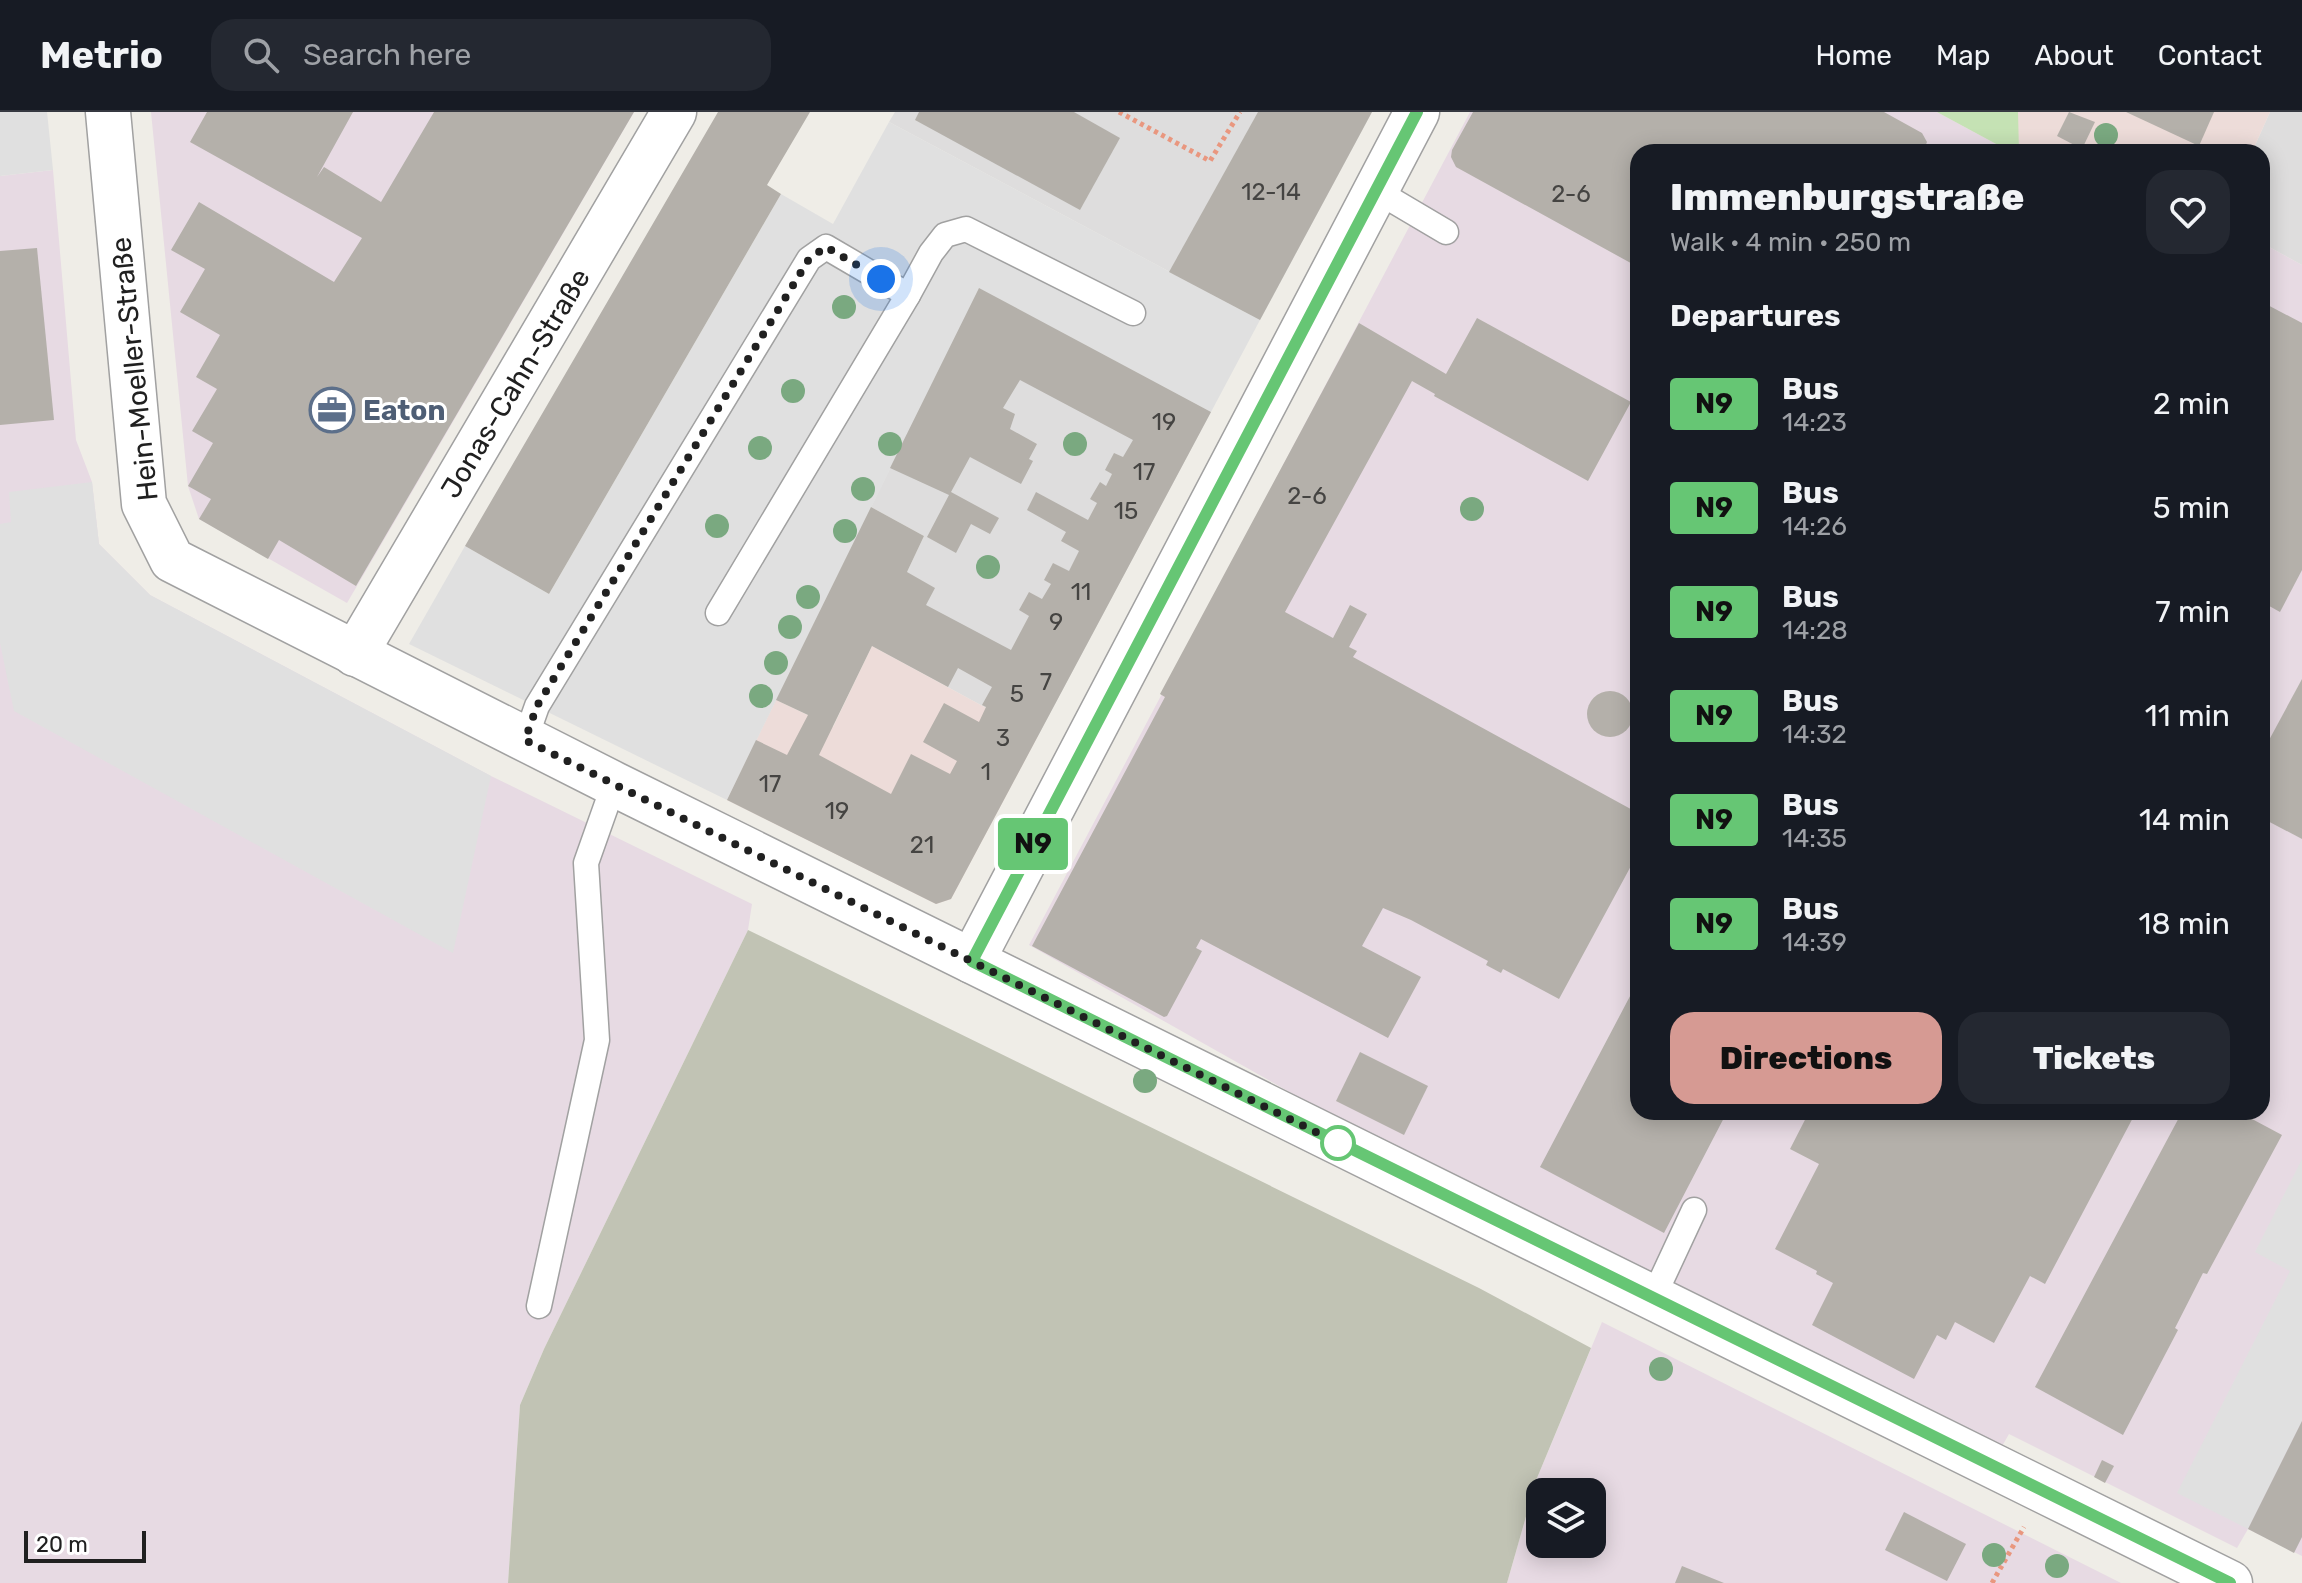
<!DOCTYPE html>
<meta charset="utf-8">
<style>
body{margin:0;font-family:Rubik,sans-serif;background:#242831;color:#f1f3f6;height:100vh;display:flex;flex-direction:column;font-size:30px;white-space:nowrap}
*{box-sizing:border-box;margin:0}
p{font-size:26px;color:#9ea1a6}
.icon{flex:none;width:44px;height:44px;fill:none;stroke:currentColor;stroke-width:2;stroke-linecap:round;stroke-linejoin:round}
.map{position:relative;flex:1;overflow:hidden}
.drawer{position:absolute;left:1630px;top:32px;width:640px;height:976px;display:flex;flex-direction:column;background:#171b24;border-radius:24px;box-shadow:0 4px 20px #0003}
.drawer>*{flex:none}
.badge{padding:0 16px;border-radius:6px;font-size:28px;line-height:52px}
.buttons{position:absolute;left:1526px;top:1366px;display:grid;gap:16px}
.buttons a{display:grid;place-items:center;width:80px;height:80px;border-radius:16px;background:#171b24;box-shadow:0 4px 20px #0003;font-size:40px}
.scale{position:absolute;left:24px;bottom:20px;width:122px;box-sizing:border-box;padding-left:8px;border:4px solid #202020;border-top:0;font-size:22px;line-height:28px;white-space:nowrap;color:#202020;-webkit-text-stroke:6px #fff;paint-order:stroke}
.you{position:absolute;width:40px;height:40px;margin:-20px;border:6px solid #fff;border-radius:50%;background:#1a73e8;box-shadow:0 0 0 12px #1a73e833}
.map>.badge{position:absolute;translate:-50% -50%;box-shadow:0 0 0 4px #fff}
h2{padding:0 40px;font-size:30px;line-height:72px}
.round{display:grid;place-items:center;flex:none;width:84px;height:84px;border-radius:24px;background:#242831}
.headline{display:flex;align-items:center;justify-content:space-between;height:136px;padding:0 40px}
h1{font-size:38px;font-weight:800;line-height:60px}
.button{display:flex;gap:16px;margin-top:auto;padding:16px 40px}
.button a{flex:1;height:92px;border-radius:24px;background:#d69a93;color:#111;font-size:32px;font-weight:800;line-height:92px;text-align:center}
.button a+a{background:#242831;color:#f1f3f6}
ul{padding:0;list-style:none}
li{display:flex;align-items:center;gap:24px;height:104px;padding:0 40px}
li div{flex:1}
li b{display:block;font-size:30px}
li em{font-style:normal}
li .badge{min-width:88px;font-weight:700;text-align:center}
header{display:flex;align-items:center;gap:48px;box-sizing:border-box;height:112px;padding:0 40px;background:#171b24;border-bottom:2px solid #363941}
header strong{font-size:38px}
nav{display:flex;gap:44px;margin-inline-start:auto;font-size:28px}
.search{width:560px;height:72px;background:#242831;display:flex;align-items:center;gap:20px;box-sizing:border-box;padding:0 28px;border-radius:24px;color:#9ea1a6;font-size:30px}
.map>svg:first-child{display:block}
.residential{fill:#dedddd}
.commercial{fill:#eddcd9}
.industrial{fill:#e7dae3;fill-rule:evenodd}
.construction{fill:#c1c3b4}
.grass{fill:#c5e2b4}
.parking{fill:#e0e0e0}
.building{fill:#b4b0aa;fill-rule:evenodd}
.lines{fill:none;stroke-linecap:round;stroke-linejoin:round}
.service-casing{stroke:#a1a1a1;stroke-width:27}
.minor-casing{stroke:#a1a1a1;stroke-width:47}
.path{stroke:#e9977f;stroke-width:5;stroke-dasharray:4 4;stroke-linecap:butt}
.service{stroke:#fff;stroke-width:24}
.minor{stroke:#fff;stroke-width:44}
.tree{fill:#7aa980}
.line-casing{stroke:#fff;stroke-width:18}
.line{stroke:#66c674;stroke-width:12}
.walk{stroke:#202020;stroke-width:8;stroke-dasharray:0 14.4}
.stop-dot{fill:#fff;stroke:#66c674;stroke-width:4}
.labels{text-anchor:middle;stroke-width:6;stroke-linejoin:round;paint-order:stroke}
.number-label{font-size:24px;fill:#454442}
.street-label{font-size:28px;fill:#202020;stroke:#fff}
.service-label{font-size:28px;font-weight:bold;fill:#4e5e75;stroke:#fff;text-anchor:start}
</style>
<header>
<strong>Metrio</strong>
<div class="search"><svg class="icon" aria-label="search" viewBox="0 0 24 24"><circle cx="10" cy="10" r="6"/><path d="M15 15l6 6"/></svg>Search here</div>
<nav><a>Home</a><a>Map</a><a>About</a><a>Contact</a></nav>
</header>
<div class="map">
<svg width="2302" height="1471" viewBox="0 0 2302 1471">
<rect width="100%" height="100%" fill="#efede7"/>
<g class="residential">
<polygon points="895,0 1372,0 1260,208 889,10"/>
<polygon points="2270,0 2302,0 2302,153 2262,131 2262,40 2252,40"/>
<polygon points="979,176 1211,300 1038,624 872,534 924,424 871,395"/>
</g>
<g class="commercial">
<polygon points="1937,0 2270,0 2252,40 2011,40"/>
<polygon points="872,534 1038,624 951,787 936,792 727,688 776,588 833,615"/>
</g>
<g class="industrial">
<polygon points="151,0 634,0 347,491 199,407 188,374"/>
<polygon points="1470,0 1937,0 2011,40 1638,40 1638,1000 2262,1000 2262,131 2302,153 2302,1444 2248,1417 2237,1436 2009,1322 1997,1343 1474,1084 1029,833"/>
<polygon points="53,58 76,328 92,370 99,432 150,483 491,664 752,792 748,818 544,1237 520,1293 508,1471 0,1471 0,64"/>
<path d="M 1602,1210 L 2121,1471 L 1507,1471 L 1537,1366 ZM 1540,1380 L 1592,1380 L 1592,1432 L 1540,1432 Z"/>
</g>
<polygon class="construction" points="748,818 1479,1176 1591,1236 1537,1366 1507,1471 508,1471 520,1293 544,1237"/>
<polygon class="grass" points="1937,0 2018,0 2019,40 2011,40"/>
<g class="parking">
<polygon points="0,0 47,0 53,58 0,64"/>
<polygon points="889,10 1260,208 1211,300 979,177 727,688 409,532 465,434 549,482 781,82 833,112"/>
<polygon points="92,370 99,432 150,483 491,664 453,841 14,599 0,531 0,412 11,410 9,380"/>
<polygon points="2302,1047 2302,1309 2248,1417 2177,1381 2290,1159 2255,1140"/>
</g>
<g class="building">
<polygon points="207,0 353,0 317,65 324,55 381,90 434,0 634,0 356,474 279,428 268,447 199,407 211,387 188,374 213,331 192,319 217,277 196,265 220,223 180,200 205,157 171,138 199,90 334,170 362,126 190,30"/>
<polygon points="718,0 810,0 767,73 781,82 549,482 465,434"/>
<polygon points="919,0 1074,0 1120,26 1080,98 915,8"/>
<polygon points="1258,0 1372,0 1260,208 1169,160"/>
<polygon points="1473,0 1884,0 1922,21 1927,30 1923,40 1638,40 1638,155 1456,55 1451,45 1452,38"/>
<polygon points="2069,0 2095,10 2082,37 2057,24"/>
<polygon points="2126,0 2214,0 2199,34"/>
<polygon points="37,136 54,308 0,313 0,139"/>
<path d="M 979,176 L 1211,300 L 951,787 L 936,792 L 727,688 L 756,628 L 787,643 L 808,603 L 776,588 L 871,395 L 924,424 L 907,460 L 935,476 L 926,493 L 1011,538 L 1029,504 L 1019,498 L 1029,480 L 1042,487 L 1051,472 L 1044,468 L 1053,451 L 1069,459 L 1079,439 L 1061,429 L 1066,420 L 1027,398 L 1036,380 L 1088,408 L 1097,391 L 1090,387 L 1100,370 L 1106,374 L 1112,362 L 1105,358 L 1114,341 L 1123,345 L 1133,328 L 1020,268 L 1003,296 L 1015,302 L 1010,317 L 1037,332 L 1029,347 L 1033,349 L 1021,372 L 970,345 L 951,380 L 999,406 L 990,422 L 971,412 L 956,441 L 927,425 L 949,383 L 890,356 ZM 872,534 L 948,575 L 958,556 L 992,575 L 982,593 L 986,595 L 979,610 L 944,591 L 923,630 L 957,649 L 950,662 L 911,642 L 891,682 L 819,643 Z"/>
<polygon points="2262,190 2302,211 2302,458 2280,500 2262,490"/>
<polygon points="1477,206 1631,290 1588,369 1434,284 1435,282 1412,269 1285,500 1333,526 1350,493 1367,502 1349,535 1357,539 1353,545 1638,701 1638,741 1559,887 1503,857 1501,861 1486,853 1488,849 1411,808 1383,796 1362,834 1421,865 1388,926 1201,827 1196,836 1202,839 1167,904 1164,905 1032,834 1165,585 1160,582 1359,211 1446,262"/>
<polygon points="2302,567 2302,727 2262,706 2262,641"/>
<circle cx="1610" cy="602" r="23"/>
<polygon points="1638,869 1638,1000 1727,1000 1664,1121 1540,1055"/>
<polygon points="1360,940 1428,974 1404,1023 1336,989"/>
<polygon points="1809,1000 2136,1000 2045,1172 2030,1164 1994,1231 1955,1210 1946,1228 1937,1223 1914,1267 1812,1213 1833,1171 1816,1162 1817,1159 1775,1137 1819,1052 1790,1037"/>
<polygon points="2182,1000 2239,1000 2282,1023 2207,1162 2203,1161 2175,1216 2178,1218 2123,1323 2035,1275"/>
<polygon points="2302,1309 2302,1425 2294,1441 2248,1417"/>
<polygon points="2102,1348 2114,1354 2105,1371 2094,1365"/>
<polygon points="1904,1400 1966,1432 1947,1469 1885,1438"/>
<polygon points="1682,1454 1724,1471 1675,1471"/>
</g>
<g class="lines">
<g class="service-casing">
<g id="service">
<polyline points="1375,78 1446,120"/>
<polyline points="718,501 908,183"/>
<polyline points="525,628 537,594 809,147 826,135 908,183 931,141 945,123 966,117 1133,201"/>
<polyline points="1653,1186 1694,1098"/>
<polyline points="539,1194 597,928 586,751 614,672"/>
</g>
</g>
<g class="minor-casing">
<g id="minor">
<polyline points="108,0 144,392 172,448 614,672 2230,1471"/>
<polyline points="355,542 674,0"/>
<polyline points="972,849 1417,0"/>
</g>
</g>
<g class="path">
<polyline points="1119,0 1210,49 1240,0"/>
<polyline points="1992,1471 2024,1415"/>
</g>
<use href="#service" class="service"/>
<use href="#minor" class="minor"/>
</g>
<g class="tree">
<circle cx="2106" cy="23" r="12"/>
<circle cx="844" cy="195" r="12"/>
<circle cx="793" cy="279" r="12"/>
<circle cx="890" cy="332" r="12"/>
<circle cx="1075" cy="332" r="12"/>
<circle cx="760" cy="336" r="12"/>
<circle cx="863" cy="377" r="12"/>
<circle cx="1472" cy="397" r="12"/>
<circle cx="717" cy="414" r="12"/>
<circle cx="845" cy="419" r="12"/>
<circle cx="988" cy="455" r="12"/>
<circle cx="808" cy="485" r="12"/>
<circle cx="790" cy="515" r="12"/>
<circle cx="776" cy="551" r="12"/>
<circle cx="761" cy="584" r="12"/>
<circle cx="1145" cy="969" r="12"/>
<circle cx="1661" cy="1257" r="12"/>
<circle cx="1994" cy="1443" r="12"/>
<circle cx="2057" cy="1454" r="12"/>
</g>
<g class="lines">
<g class="line-casing">
<polyline id="line" points="1417,0 972,849 2230,1471"/>
</g>
<use href="#line" class="line"/>
<polyline class="walk" points="881,167 826,135 809,147 537,594 525,628 1338,1031"/>
</g>
<defs>
<g id="office-ring" transform="scale(2.3)"><circle r="9.5" fill="#fff" stroke="#5c6f8a" stroke-width="1.5"/><path d="M-6-3h4V-5.5h4V-3h4V5H-6ZM-1-4.5V-3h2v-1.5ZM-6 0V1H6V0Z" fill="#5c6f8a"/></g>
</defs>
<g fill-rule="evenodd">
<use href="#office-ring" x="332" y="298"/>
</g>
<circle class="stop-dot" cx="1338" cy="1031" r="16"/>
<g class="labels">
<g class="number-label">
<text x="1271" y="88">12-14</text>
<text x="1571" y="90">2-6</text>
<text x="1164" y="318">19</text>
<text x="1144" y="368">17</text>
<text x="1307" y="392">2-6</text>
<text x="1126" y="407">15</text>
<text x="1081" y="488">11</text>
<text x="1056" y="518">9</text>
<text x="1046" y="578">7</text>
<text x="1017" y="590">5</text>
<text x="1003" y="634">3</text>
<text x="986" y="668">1</text>
<text x="770" y="680">17</text>
<text x="837" y="707">19</text>
<text x="922" y="741">21</text>
</g>
<g class="street-label">
<text transform="translate(134 257) rotate(-96)" y="10">Hein-Moeller-Straße</text>
<text transform="translate(515 271) rotate(-59)" y="10">Jonas-Cahn-Straße</text>
</g>
<g class="service-label">
<text x="363" y="308">Eaton</text>
</g>
</g>
</svg>
<div class="buttons">
<a><svg class="icon" aria-label="layers" viewBox="0 0 24 24"><path d="M12 4l9 5-9 5-9-5zM3 14l9 5 9-5"/></svg></a>
</div>
<div class="scale">20 m</div>
<div class="you" style="left:881px;top:167px"></div>
<b class="badge" style="left:1033px;top:732px;background:#66c674;color:#111">N9</b>
<section class="drawer">
<div class="headline"><div><h1>Immenburgstraße</h1><p>Walk · 4 min · 250 m</p></div><a class="round"><svg class="icon" aria-label="heart" viewBox="0 0 24 24"><path d="M12 20l-8-8c-3-5 5-10 8-4 3-6 11-1 8 4z"/></svg></a></div>
<h2>Departures</h2>
<ul>
<li><span class="badge" style="background:#66c674;color:#111">N9</span><div><b>Bus</b><p>14:23</p></div><em>2 min</em></li>
<li><span class="badge" style="background:#66c674;color:#111">N9</span><div><b>Bus</b><p>14:26</p></div><em>5 min</em></li>
<li><span class="badge" style="background:#66c674;color:#111">N9</span><div><b>Bus</b><p>14:28</p></div><em>7 min</em></li>
<li><span class="badge" style="background:#66c674;color:#111">N9</span><div><b>Bus</b><p>14:32</p></div><em>11 min</em></li>
<li><span class="badge" style="background:#66c674;color:#111">N9</span><div><b>Bus</b><p>14:35</p></div><em>14 min</em></li>
<li><span class="badge" style="background:#66c674;color:#111">N9</span><div><b>Bus</b><p>14:39</p></div><em>18 min</em></li>
</ul>
<div class="button"><a>Directions</a><a>Tickets</a></div>
</section>
</div>
